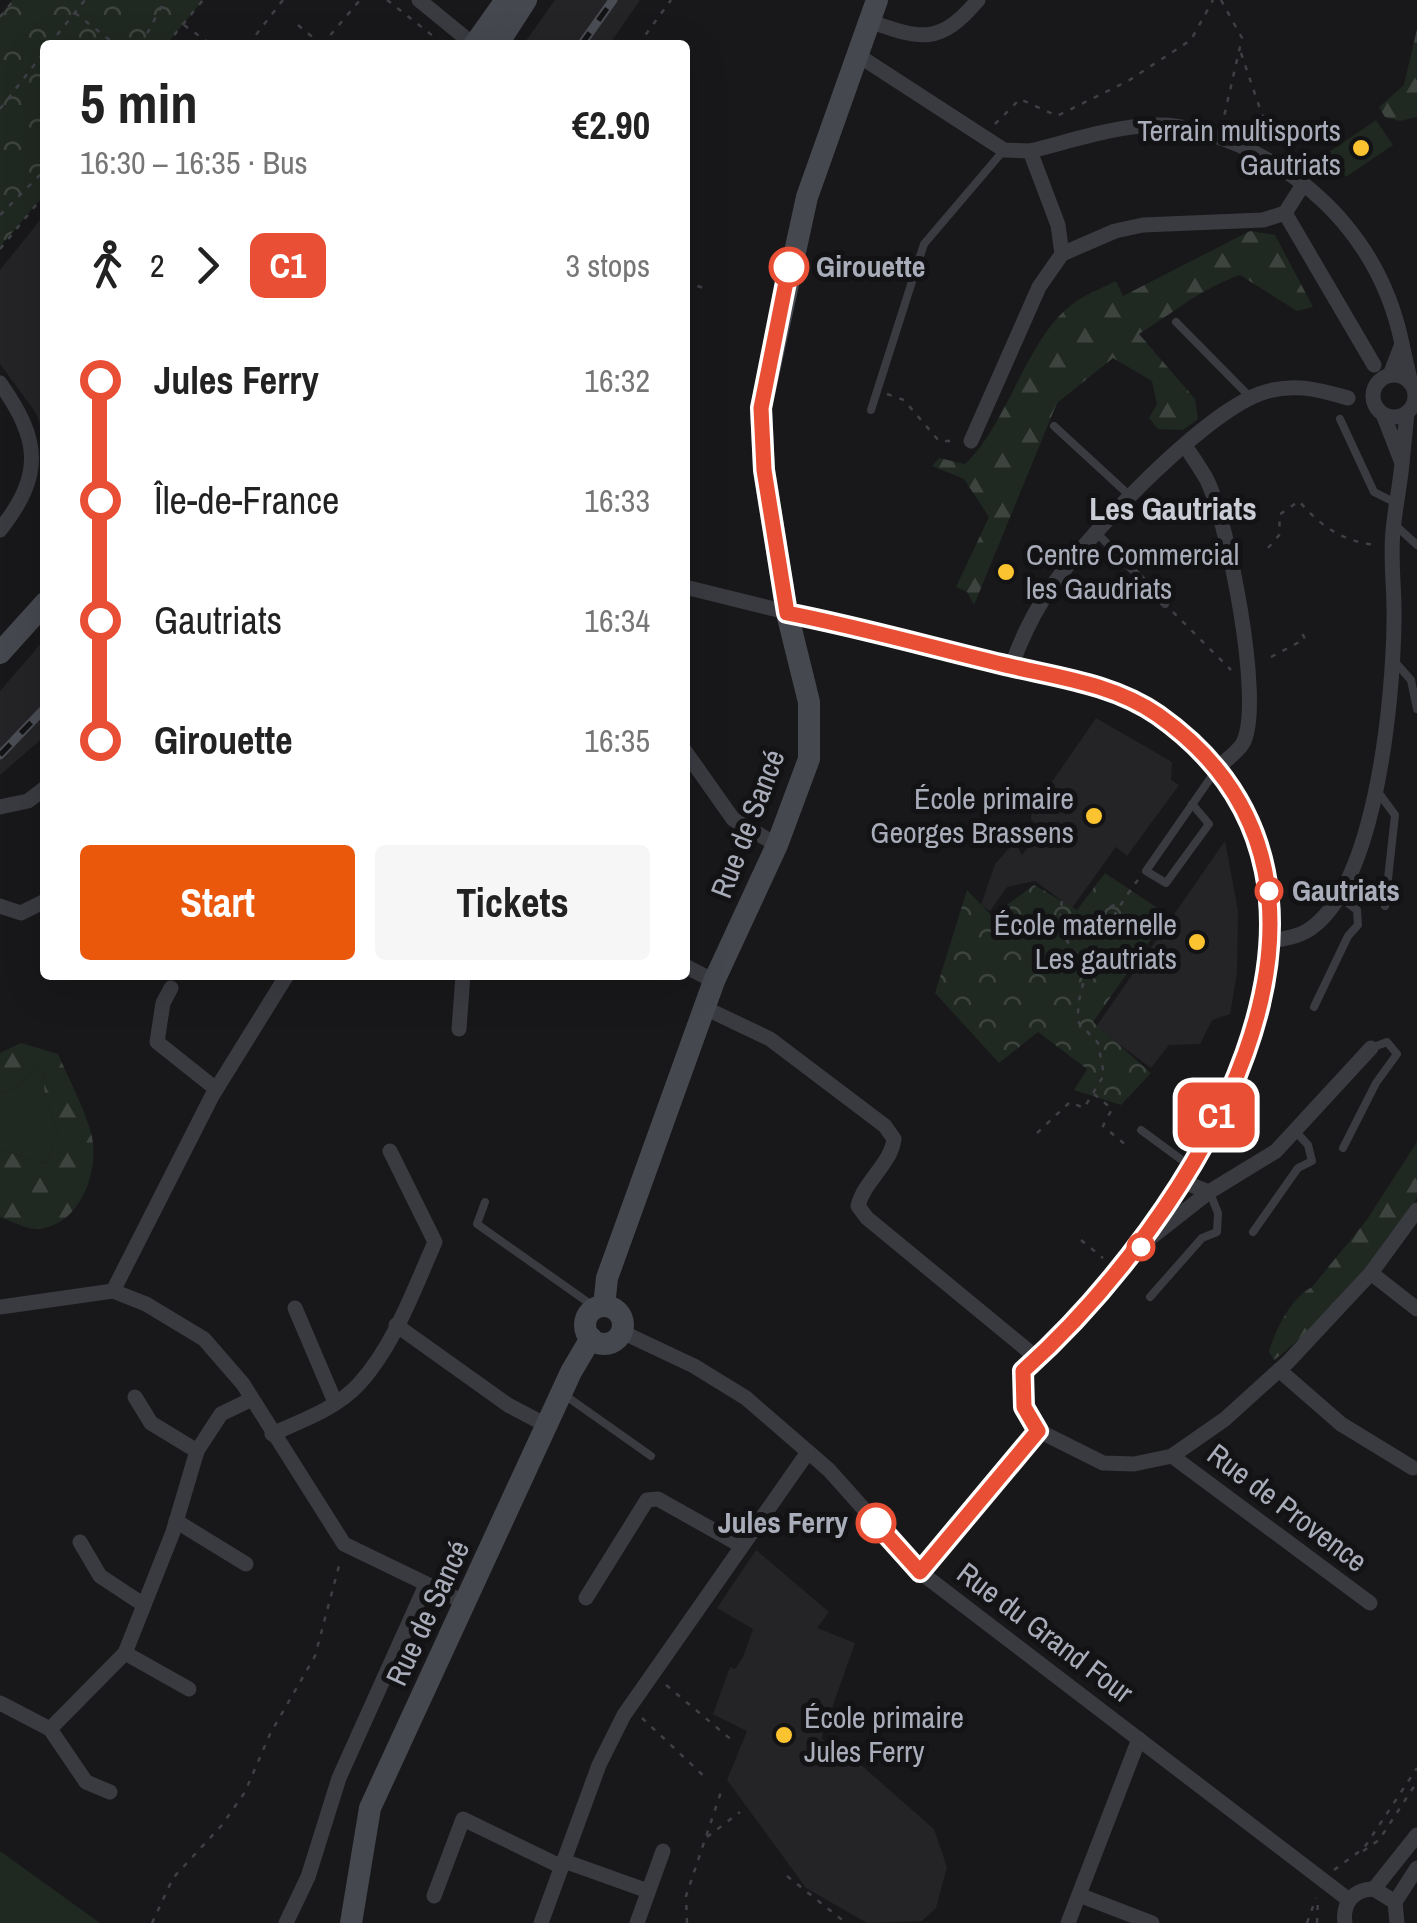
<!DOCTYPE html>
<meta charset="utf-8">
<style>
body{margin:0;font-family:"Archivo Narrow",sans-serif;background:#f6f6f6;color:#222;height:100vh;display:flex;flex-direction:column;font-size:38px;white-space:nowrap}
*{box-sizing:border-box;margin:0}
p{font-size:32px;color:#767676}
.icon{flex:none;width:55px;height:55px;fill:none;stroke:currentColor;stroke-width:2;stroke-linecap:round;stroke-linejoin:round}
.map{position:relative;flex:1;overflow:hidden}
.side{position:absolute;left:40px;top:40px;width:650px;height:940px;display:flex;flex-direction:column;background:#fff;border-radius:10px;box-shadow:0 10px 40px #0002}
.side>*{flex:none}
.badge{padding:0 20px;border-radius:15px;font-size:35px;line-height:65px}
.map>.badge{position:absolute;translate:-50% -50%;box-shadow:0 0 0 5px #fff}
.legs{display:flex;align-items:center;gap:15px;height:110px;padding:0 40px;font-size:32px}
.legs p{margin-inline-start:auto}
.headline{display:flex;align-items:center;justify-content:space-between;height:170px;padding:0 40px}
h1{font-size:55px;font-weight:700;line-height:75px}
.button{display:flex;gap:20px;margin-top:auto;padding:20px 40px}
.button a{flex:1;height:115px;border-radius:10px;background:#ea580c;color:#fff;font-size:40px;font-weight:700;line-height:115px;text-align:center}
.button a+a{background:#f6f6f6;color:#222}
ul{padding:0 40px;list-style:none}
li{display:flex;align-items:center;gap:35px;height:120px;font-size:38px}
li i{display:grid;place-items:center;width:15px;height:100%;margin:0 12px;background:currentColor}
li i::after{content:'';width:25px;height:25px;margin:-12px;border:8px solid;border-radius:50%;background:#fff}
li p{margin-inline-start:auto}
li:first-child i{background:linear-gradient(#0000 50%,currentColor 0)}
li:last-child i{background:linear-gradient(currentColor 50%,#0000 0)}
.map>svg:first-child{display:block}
.built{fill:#242427}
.grass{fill:#1f2821}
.forest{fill:url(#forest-firs)}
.park{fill:url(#park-crowns)}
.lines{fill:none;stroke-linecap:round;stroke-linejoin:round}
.path{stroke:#3e4046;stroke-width:2.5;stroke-dasharray:5 8;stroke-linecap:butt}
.lane{stroke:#3a3b41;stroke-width:8}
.street{stroke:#3a3b41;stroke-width:15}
.secondary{stroke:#46484f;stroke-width:22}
.rail-casing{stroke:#4b4d54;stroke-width:9}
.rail{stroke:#131315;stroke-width:5;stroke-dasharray:15;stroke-linecap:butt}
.line-1-casing{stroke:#fff;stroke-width:22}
.line-1{stroke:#e94f35;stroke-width:15}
.poi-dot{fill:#fbc32f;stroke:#131315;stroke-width:4}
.stop-1-dot{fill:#fff;stroke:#e94f35;stroke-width:5}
.labels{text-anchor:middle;stroke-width:10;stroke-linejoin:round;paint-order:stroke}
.poi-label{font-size:30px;fill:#a9adba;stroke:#131315;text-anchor:end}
.stop-label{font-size:30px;font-weight:bold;fill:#a9adba;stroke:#131315;text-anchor:start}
.street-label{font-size:30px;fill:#a9adba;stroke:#131315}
.neighbourhood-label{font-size:32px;font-weight:bold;fill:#cbcdd6;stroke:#131315}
</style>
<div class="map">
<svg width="1417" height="1923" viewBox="0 0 1417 1923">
<defs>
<pattern id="forest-firs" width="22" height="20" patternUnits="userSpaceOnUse" patternTransform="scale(2.5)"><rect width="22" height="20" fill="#1f2821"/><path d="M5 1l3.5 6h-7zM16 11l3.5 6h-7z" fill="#3d443f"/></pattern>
<pattern id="park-crowns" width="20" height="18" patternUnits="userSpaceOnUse" patternTransform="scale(2.5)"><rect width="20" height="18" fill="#1f2821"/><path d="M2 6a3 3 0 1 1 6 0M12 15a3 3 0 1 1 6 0" fill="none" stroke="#3d443f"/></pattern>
</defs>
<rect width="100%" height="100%" fill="#18181a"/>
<g class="built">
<polygon points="555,0 640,0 609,45 523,45"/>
<polygon points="45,214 45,439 36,413 0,364 0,270"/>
<polygon points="45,639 45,736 0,775 0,691"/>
<polygon points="1096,718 1172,762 1171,780 1179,785 1127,856 1116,847 1072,908 1035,881 1007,887 990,911 981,905 995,864 1015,842 1022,855 1043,829 1031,820 1032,811"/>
<polygon points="1225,841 1238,911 1237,972 1230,1014 1212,1020 1200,1044 1169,1045 1151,1068 1096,1027"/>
<polygon points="756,1550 829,1612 817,1628 855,1643 821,1739 844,1750 934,1829 947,1867 936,1908 922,1921 867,1923 806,1888 727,1780 747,1731 713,1714 730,1667 735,1669 743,1657 753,1629 717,1608"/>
</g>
<g class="grass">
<polygon points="1376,120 1393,145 1346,177 1329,152"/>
<polygon points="36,1065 43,1067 45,1100 59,1132 47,1163 0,1150 0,1094 21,1085"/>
<polygon points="0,1851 100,1923 0,1923"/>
</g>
<g class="forest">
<polygon points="1417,29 1417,117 1400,121 1385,117 1379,107 1404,85"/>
<path d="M 1250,231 L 1275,235 L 1313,307 L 1297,311 L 1240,275 C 1202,288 1173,313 1139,334 L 1195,399 L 1198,419 L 1183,430 L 1158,429 L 1149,418 L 1157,404 L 1152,381 L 1113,358 L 1057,403 L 974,605 L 967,592 L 956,587 L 989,517 L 964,479 L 932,466 L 939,458 L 965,464 C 1008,424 1027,336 1074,303 C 1086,294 1102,288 1116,281 L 1123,296 Z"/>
<path d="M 21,1043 L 58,1054 C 69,1080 84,1107 91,1133 C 101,1170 80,1227 37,1229 C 25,1229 11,1221 0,1217 L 0,1150 L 47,1163 L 59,1132 L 45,1100 L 43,1067 L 36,1065 L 21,1085 L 0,1094 L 0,1053 Z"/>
<path d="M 1417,1142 C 1417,1159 1417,1179 1417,1196 C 1412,1225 1302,1342 1274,1360 L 1269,1352 C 1275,1330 1291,1298 1312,1287 L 1366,1221 Z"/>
</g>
<g class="park">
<polygon points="12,0 203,0 166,45 45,45 45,194 0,247 0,16"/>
<polygon points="1105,873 1168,915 1093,1022 1151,1073 1121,1105 1074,1090 1087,1069 1038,1032 999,1063 935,993 967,890 992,916 1034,885 1077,910"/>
</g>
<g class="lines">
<g class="path">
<polyline points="387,0 433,36"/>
<polyline points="1221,0 1242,38 1223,121"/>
<polyline points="75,13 116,45"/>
<polyline points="0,17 14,0"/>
<polyline points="184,25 212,45"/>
<polyline points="298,25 322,45"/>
<polyline points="49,45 85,0"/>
<polyline points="141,45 165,0"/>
<polyline points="166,45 203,0"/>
<polyline points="248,45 283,0"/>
<polyline points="322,45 360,0"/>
<polyline points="638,45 671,0"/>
<polyline points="1241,53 1272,144"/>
<polyline points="0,109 45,51"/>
<polyline points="995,124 1020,99 1057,116 1128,81 1191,40 1213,0"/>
<polyline points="0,215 45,170"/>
<polyline points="0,249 45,194"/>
<polyline points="685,282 707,289"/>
<polyline points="887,394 904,400 939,441 955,441"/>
<path d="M 1268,548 L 1280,534 L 1279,515 L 1299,501 C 1320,526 1343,542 1377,545"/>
<polyline points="1173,612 1231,670"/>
<polyline points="1271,657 1305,639 1301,631"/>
<path d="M 1062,901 C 1054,945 1085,970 1126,972"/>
<polyline points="996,925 1086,919 1120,902"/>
<polyline points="1094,1094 1112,1109 1103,1126 1127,1146"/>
<path d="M 1037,1133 L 1070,1102 L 1084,1108 L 1104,1075 L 1098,1043 L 1079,1023 C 1071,986 1115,909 1138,880"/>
<polyline points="1081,1240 1103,1258"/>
<polyline points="666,1685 734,1742"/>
<polyline points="642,1718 706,1778"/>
<polyline points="707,1837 740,1812"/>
<polyline points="1363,1851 1379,1840 1417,1782"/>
<polyline points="1334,1870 1364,1848 1417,1768"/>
<polyline points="787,1876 846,1923"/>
<polyline points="152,1923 173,1878 222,1825 245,1792 270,1734 315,1656 340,1562"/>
<polyline points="687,1923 686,1896 721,1792"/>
<polyline points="1307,1923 1316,1898"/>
<polyline points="1317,1923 1318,1898"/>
</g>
<g class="lane">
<polyline points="1176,322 1251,398"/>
<polyline points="871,410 924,244 1004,150"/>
<polyline points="1340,419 1374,492 1398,504"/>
<polyline points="1054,426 1129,495"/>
<polyline points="1395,525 1417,545"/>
<polyline points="1097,533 1165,604"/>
<polyline points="1394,661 1411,680 1417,709"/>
<polyline points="1378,792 1395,815 1385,906"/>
<polyline points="1192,804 1209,824 1166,883 1146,871 1214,773"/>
<polyline points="1314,1007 1348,936 1358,925 1357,910 1337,895"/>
<polyline points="1141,1130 1190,1166"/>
<polyline points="1343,1148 1376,1083 1397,1054 1387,1042 1371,1048"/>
<polyline points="485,1202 477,1224 596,1308"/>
<polyline points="1253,1232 1298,1168 1312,1161 1308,1145 1296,1132"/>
<polyline points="1150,1297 1202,1238 1217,1232 1218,1213 1210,1193"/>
<polyline points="566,1396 651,1456"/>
</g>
<g class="street">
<polyline points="419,0 474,45"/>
<path d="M 869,21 C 922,40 940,45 978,0"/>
<polyline points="856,54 1004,150 1030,151 1058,225 1062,254"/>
<path d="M 1030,151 C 1071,141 1114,126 1157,125 C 1183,124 1215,135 1239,145 C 1323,184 1383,251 1402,344"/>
<polyline points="1285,213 1374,365"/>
<circle cx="1394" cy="396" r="21"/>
<polyline points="1390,375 1402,344 1411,384"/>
<path d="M 0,383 C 40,440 44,474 0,530"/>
<polyline points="1383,414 1402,463 1407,413"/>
<polyline points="971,441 1039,287 1062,254 1115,231 1143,225 1263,220 1285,213 1304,183"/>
<path d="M 1186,447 C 1193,458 1201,469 1207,480 C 1228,523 1263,698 1244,741 C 1240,751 1224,761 1217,769"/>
<path d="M 685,587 L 1122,695 C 1417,857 1204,1210 1023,1371 L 1024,1407 L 1039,1431 L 920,1572"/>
<path d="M 1011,667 C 1020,642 1030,620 1044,598 C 1079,543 1199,417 1259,394 C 1291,382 1317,389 1348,398"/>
<polyline points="685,751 733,819 777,845"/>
<polyline points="0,807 28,801 45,788"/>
<polyline points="0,906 21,913 45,901"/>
<path d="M 1272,941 C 1288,938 1302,936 1314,926 C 1377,876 1393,698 1394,622 C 1395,592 1390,561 1393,531 C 1395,508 1400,486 1402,463"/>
<polyline points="685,966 714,981"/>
<polyline points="287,975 212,1096 113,1291 146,1304 204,1339 243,1384 344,1544 466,1603"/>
<polyline points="171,988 163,1003 157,1042 216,1089"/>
<path d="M 705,1008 L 770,1039 L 885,1126 L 894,1139 C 891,1164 864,1181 858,1206 L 867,1218 L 1037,1358"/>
<polyline points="459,1029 463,975"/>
<polyline points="1181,1181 1209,1192 1276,1151 1371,1048"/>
<polyline points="1149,1239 1209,1192"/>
<polyline points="1371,1273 1417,1309"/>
<polyline points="0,1307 113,1291"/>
<polyline points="295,1308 335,1402"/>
<polyline points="396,1325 508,1405 548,1426"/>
<polyline points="622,1332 694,1366 746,1398 829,1470 920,1572 1349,1900"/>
<polyline points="1279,1370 1341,1424 1413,1468"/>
<polyline points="135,1397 151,1423 197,1451"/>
<polyline points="1039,1431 1103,1463 1134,1464 1172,1456 1225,1419 1288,1362 1371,1273 1417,1210"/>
<path d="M 272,1434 C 301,1421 336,1409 359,1384 C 394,1346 414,1289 435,1242 L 390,1151"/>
<polyline points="1172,1456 1370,1603"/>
<polyline points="176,1521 246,1564"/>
<polyline points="80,1542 100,1576 144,1605"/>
<polyline points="586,1598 647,1500 658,1499 740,1545"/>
<polyline points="125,1653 189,1689"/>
<polyline points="0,1703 50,1729 86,1782 110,1792"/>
<polyline points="50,1729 125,1653 173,1532 197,1451 221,1414 252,1399"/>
<polyline points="564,1861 648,1891"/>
<polyline points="1374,1889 1417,1835"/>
<polyline points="1079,1895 1152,1923"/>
<polyline points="434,1896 463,1819 562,1867"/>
<polyline points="1395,1902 1417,1868"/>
<polyline points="286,1923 308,1877 339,1778 425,1587"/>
<polyline points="541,1923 599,1765 624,1715 808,1452"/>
<polyline points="637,1923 663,1851"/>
<polyline points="1068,1923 1139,1739"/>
<path d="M 1345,1923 C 1342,1903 1354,1889 1374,1889 L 1395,1902 L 1397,1923"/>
</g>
<g class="secondary">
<polyline points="474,45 506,0"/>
<polyline points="497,45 526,0"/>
<polyline points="0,653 45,603"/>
<polyline points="604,1306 607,1278 714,981 777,845 809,759 809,702 787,613 764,470 761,408 807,197 877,0"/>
<circle cx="604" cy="1325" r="19"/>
<polyline points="351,1923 370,1808 571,1372 591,1338"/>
</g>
<g class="rail-casing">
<g id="rail">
<polyline points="581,45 613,0"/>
<polyline points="0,755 45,708"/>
</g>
</g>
<use href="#rail" class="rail"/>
</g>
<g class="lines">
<g class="line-1-casing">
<path id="line-1" d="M 789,267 L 761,408 L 764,470 L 787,613 C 859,627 930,647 1001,664 C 1054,677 1112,683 1158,715 C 1406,890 1188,1223 1023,1371 L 1024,1407 L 1038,1431 L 920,1572 L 876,1523"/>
</g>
<use href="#line-1" class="line-1"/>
</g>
<g class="poi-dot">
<circle cx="1361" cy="148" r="10"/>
<circle cx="1006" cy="572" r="10"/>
<circle cx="1094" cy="816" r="10"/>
<circle cx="1197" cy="942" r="10"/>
<circle cx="784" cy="1735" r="10"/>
</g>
<g class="stop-1-dot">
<circle cx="789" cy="267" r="18"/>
<circle cx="1269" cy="891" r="12"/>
<circle cx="1141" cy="1247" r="12"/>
<circle cx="876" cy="1523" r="18"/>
</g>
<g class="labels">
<g class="poi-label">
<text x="1341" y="141">Terrain multisports<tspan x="1341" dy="34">Gautriats</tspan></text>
<text x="1026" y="565" text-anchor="start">Centre Commercial<tspan x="1026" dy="34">les Gaudriats</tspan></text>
<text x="1074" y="809">École primaire<tspan x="1074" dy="34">Georges Brassens</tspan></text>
<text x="1177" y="935">École maternelle<tspan x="1177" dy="34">Les gautriats</tspan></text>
<text x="804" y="1728" text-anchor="start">École primaire<tspan x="804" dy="34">Jules Ferry</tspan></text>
</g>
<g class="stop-label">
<text x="816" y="277">Girouette</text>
<text x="1292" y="901">Gautriats</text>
<text x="848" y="1533" text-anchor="end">Jules Ferry</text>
</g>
<g class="street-label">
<text transform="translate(748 824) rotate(-69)" y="10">Rue de Sancé</text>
<text transform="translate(1287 1508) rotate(37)" y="10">Rue de Provence</text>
<text transform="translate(428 1613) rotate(-65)" y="10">Rue de Sancé</text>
<text transform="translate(1045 1633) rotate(37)" y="10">Rue du Grand Four</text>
</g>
<g class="neighbourhood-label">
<text x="1173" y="520">Les Gautriats</text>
</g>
</g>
</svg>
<b class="badge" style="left:1216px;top:1115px;background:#e94f35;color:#fff">C1</b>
<section class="side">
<div class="headline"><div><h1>5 min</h1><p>16:30 – 16:35 · Bus</p></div><b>€2.90</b></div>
<div class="legs"><svg class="icon" aria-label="walk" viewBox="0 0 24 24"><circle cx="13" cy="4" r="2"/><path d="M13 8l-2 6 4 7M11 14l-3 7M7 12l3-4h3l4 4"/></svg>2<svg class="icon" aria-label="forward" viewBox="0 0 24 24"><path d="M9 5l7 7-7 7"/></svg><b class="badge" style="background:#e94f35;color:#fff">C1</b><p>3 stops</p></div>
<ul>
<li><i style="color:#e94f35"></i><b>Jules Ferry</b><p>16:32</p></li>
<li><i style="color:#e94f35"></i><span>Île-de-France</span><p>16:33</p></li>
<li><i style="color:#e94f35"></i><span>Gautriats</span><p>16:34</p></li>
<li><i style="color:#e94f35"></i><b>Girouette</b><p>16:35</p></li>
</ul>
<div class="button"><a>Start</a><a>Tickets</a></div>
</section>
</div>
